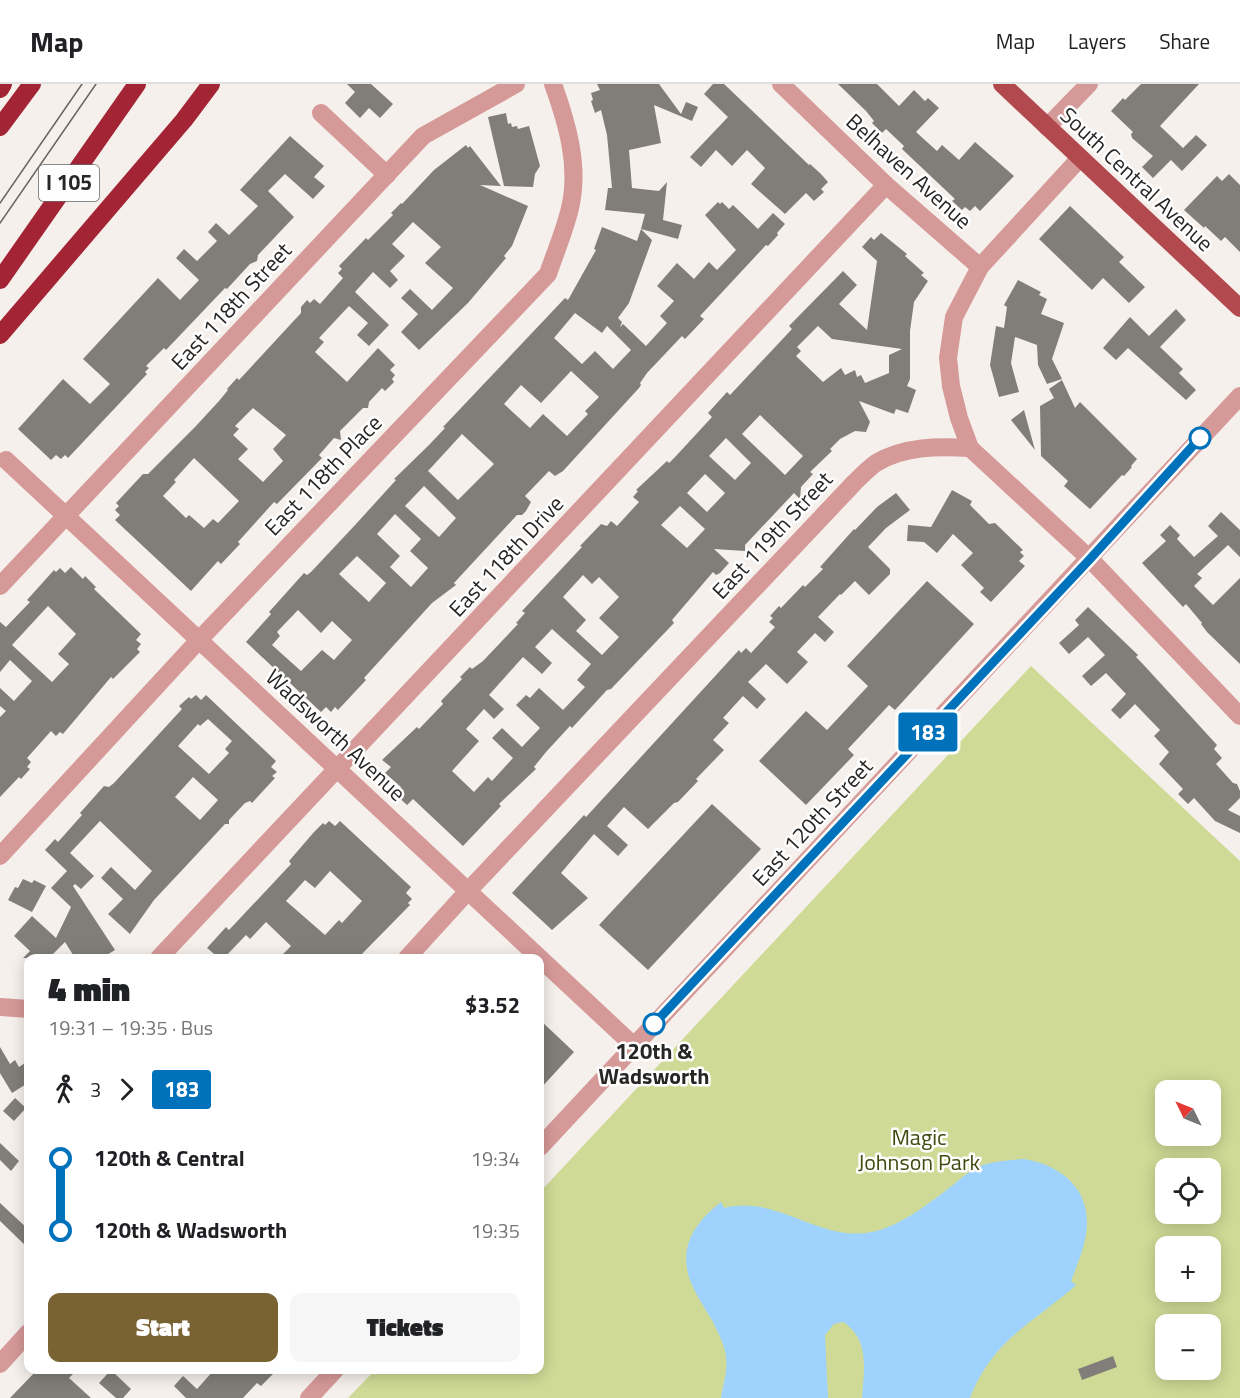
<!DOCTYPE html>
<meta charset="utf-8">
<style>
body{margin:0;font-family:"Titillium Web",sans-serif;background:#f6f6f6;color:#202124;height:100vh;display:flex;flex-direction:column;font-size:22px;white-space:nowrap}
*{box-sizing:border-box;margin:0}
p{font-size:20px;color:#757577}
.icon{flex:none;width:33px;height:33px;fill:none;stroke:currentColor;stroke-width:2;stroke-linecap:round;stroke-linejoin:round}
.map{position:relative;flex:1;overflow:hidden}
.drawer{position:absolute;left:24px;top:870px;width:520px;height:420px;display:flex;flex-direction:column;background:#fff;border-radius:12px;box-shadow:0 3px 15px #0003}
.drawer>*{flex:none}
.badge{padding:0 12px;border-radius:4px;font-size:21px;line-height:39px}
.needle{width:39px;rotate:313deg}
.fabs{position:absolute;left:1155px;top:996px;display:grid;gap:12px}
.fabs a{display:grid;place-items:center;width:66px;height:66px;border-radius:12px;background:#fff;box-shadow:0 3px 15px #0003;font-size:30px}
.map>.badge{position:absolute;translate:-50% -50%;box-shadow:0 0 0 3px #fff}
.legs{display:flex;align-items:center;gap:9px;height:66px;padding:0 24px;font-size:20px}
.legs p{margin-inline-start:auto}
.headline{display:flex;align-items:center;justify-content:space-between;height:102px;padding:0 24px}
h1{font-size:33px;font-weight:800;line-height:45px}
.cta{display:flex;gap:12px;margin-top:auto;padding:12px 24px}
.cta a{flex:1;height:69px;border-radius:12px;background:#7a6333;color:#fff;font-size:24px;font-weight:800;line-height:69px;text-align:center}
.cta a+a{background:#f6f6f6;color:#202124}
ul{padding:0 24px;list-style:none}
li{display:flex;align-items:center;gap:21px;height:72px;font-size:22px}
li i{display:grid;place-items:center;width:9px;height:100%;margin:0 8px;background:currentColor}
li i::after{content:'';width:15px;height:15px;margin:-8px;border:4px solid;border-radius:50%;background:#fff}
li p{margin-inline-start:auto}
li:first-child i{background:linear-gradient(#0000 50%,currentColor 0)}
li:last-child i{background:linear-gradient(currentColor 50%,#0000 0)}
header{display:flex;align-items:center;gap:36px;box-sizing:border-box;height:84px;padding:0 30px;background:#fff;border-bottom:2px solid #e0e0e0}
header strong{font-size:28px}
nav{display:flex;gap:33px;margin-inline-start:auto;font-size:21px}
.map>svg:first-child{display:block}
.green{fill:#cfda96;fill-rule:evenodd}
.water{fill:#a0d2fe}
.building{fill:#817e79;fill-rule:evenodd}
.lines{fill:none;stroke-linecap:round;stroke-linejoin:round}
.minor{stroke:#d59998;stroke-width:18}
.major{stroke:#b2494f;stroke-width:18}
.highway{stroke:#a32434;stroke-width:18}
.tram{stroke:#666361;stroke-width:1.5}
.line-1-casing{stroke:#fff;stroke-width:14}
.line-1{stroke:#0072bc;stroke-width:9}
.stop-1-dot{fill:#fff;stroke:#0072bc;stroke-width:3}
.labels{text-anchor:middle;stroke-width:5;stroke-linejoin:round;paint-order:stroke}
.shield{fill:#fefefe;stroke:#686766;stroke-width:1.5}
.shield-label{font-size:21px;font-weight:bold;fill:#282625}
.street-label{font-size:22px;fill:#282625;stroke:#fefefe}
.stop-label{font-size:22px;font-weight:bold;fill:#282625;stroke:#fefefe}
.park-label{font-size:22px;fill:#434a10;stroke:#fefefe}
</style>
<header>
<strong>Map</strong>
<nav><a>Map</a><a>Layers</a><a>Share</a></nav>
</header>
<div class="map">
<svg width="1240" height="1314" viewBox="0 0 1240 1314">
<rect width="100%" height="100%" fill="#f6f0ec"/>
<path class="green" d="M 1031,582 L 1240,777 L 1240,1314 L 348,1314 L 375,1286 L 540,1286 L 540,1108 ZM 1166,1006 L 1210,1006 L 1210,1052 L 1166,1052 ZM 1166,1084 L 1210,1084 L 1210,1130 L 1166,1130 ZM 1166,1162 L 1210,1162 L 1210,1208 L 1166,1208 ZM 1166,1240 L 1210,1240 L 1210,1286 L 1166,1286 Z"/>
<path class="water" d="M 1024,1075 C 1057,1080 1087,1101 1087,1138 C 1087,1158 1078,1179 1071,1197 L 1076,1201 C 1032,1240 993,1255 970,1314 L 862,1314 C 864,1286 870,1255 843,1238 L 834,1240 L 825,1251 L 828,1314 L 721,1314 C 723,1301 728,1286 726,1273 C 725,1261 718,1249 713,1238 C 705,1224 694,1209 689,1193 C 679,1160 697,1137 721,1118 L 724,1124 C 776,1111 816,1155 866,1149 C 896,1145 926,1122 949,1104 C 960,1096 970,1085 983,1081 C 996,1077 1010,1076 1024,1075 Z"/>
<g class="building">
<polygon points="347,0 371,0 393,20 380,34 369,24 360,34 345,19 355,8"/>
<polygon points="597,0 659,0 681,30 686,18 698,23 692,37 654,21 661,59 629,66 632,104 659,107 667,98 663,136 682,141 678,155 641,145 645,130 605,126 608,104 612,104 607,51 601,26 595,29 591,17 593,16 591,9 600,6"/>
<polygon points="713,0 724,0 809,81 810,80 821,90 828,98 821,105 824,108 814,117 806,109 785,130 751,100 765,84 747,66 732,82 716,66 701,83 690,73 728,33 704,10"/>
<polygon points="838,0 877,0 899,22 914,6 925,17 928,14 939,24 916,48 937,67 942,61 959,76 975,58 1014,92 980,127 975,122 970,127 965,123 962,126 952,117 955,115 902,65 904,62 886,45 882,49 872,39 874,37 866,27"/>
<polygon points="1141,0 1199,0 1160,42 1183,64 1196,51 1207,61 1182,87 1171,76 1153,94 1142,83 1153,72 1132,54 1131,50 1133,48 1111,27 1123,14 1125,16"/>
<polygon points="506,29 508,40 511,39 512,43 517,42 518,45 529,42 540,82 535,90 533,103 504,102 488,33"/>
<polygon points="290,52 324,82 314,93 325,102 313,115 285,90 268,107 294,133 258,171 257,177 250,180 227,205 225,204 166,266 164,264 146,282 149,284 145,288 147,290 68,374 65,371 61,375 56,371 51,376 18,345 63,295 90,320 110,300 83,275 158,194 180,216 199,196 176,174 184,165 197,177 217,157 208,148 216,139 229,151 258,122 240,106"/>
<path d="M 466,61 L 468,64 L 470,62 L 501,102 L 480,101 L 528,122 L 512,162 L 504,172 L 506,174 L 468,219 L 419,266 L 401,248 L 418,230 L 401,214 L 410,205 L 432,226 L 453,204 L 425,179 L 441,163 L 413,138 L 392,160 L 405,172 L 390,187 L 398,196 L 390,204 L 373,188 L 355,208 L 389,241 L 369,262 L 357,251 L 368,239 L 349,222 L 319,254 L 324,258 L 315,268 L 347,298 L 378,264 L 395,281 L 390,286 L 395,291 L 392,295 L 394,298 L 385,307 L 382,304 L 369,318 L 368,324 L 363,324 L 340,347 L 341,356 L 334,354 L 319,371 L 322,374 L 277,420 L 274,418 L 238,458 L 240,460 L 221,480 L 218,477 L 191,507 L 115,436 L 120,431 L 115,426 L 119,422 L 116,419 L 143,390 L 148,390 L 195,343 L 219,317 L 228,306 L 227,305 L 237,294 L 239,296 L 301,229 L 301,223 L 307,216 L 310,219 L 314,215 L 320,220 L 343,194 L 338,189 L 342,185 L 339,182 L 366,154 L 368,156 L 393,131 L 391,129 L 401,119 L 402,120 L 434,86 ZM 253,324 L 286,351 L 273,365 L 283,377 L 263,398 L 238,375 L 248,365 L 233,351 L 239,345 L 235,342 ZM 194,374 L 239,417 L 218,439 L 213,435 L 204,444 L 189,431 L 186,434 L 163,412 L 176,398 L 174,396 Z"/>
<polygon points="1229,90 1240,101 1240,168 1225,153 1221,157 1205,142 1204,144 1184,126 1217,92 1222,97"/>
<path d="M 718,118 L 720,120 L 722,118 L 729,125 L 733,121 L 758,145 L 773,129 L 785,140 L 777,149 L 778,151 L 768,162 L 766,161 L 700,232 L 704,235 L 685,255 L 682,252 L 647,289 L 640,299 L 641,301 L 639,304 L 563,387 L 555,392 L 549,387 L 525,412 L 531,418 L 526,427 L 522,431 L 517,431 L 454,499 L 456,501 L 432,519 L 364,594 L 366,596 L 338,626 L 335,623 L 331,628 L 326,623 L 321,628 L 246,558 L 271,530 L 269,528 L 304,489 L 307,491 L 311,488 L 356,440 L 396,396 L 394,395 L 429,361 L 445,344 L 443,343 L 565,214 L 568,216 L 596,166 L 594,165 L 602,143 L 637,157 L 641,145 L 652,156 L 629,219 L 618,234 L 622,238 L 620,243 L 623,240 L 646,262 L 667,239 L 660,232 L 674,217 L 657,202 L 677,179 L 694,195 L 709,178 L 717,186 L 736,166 L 705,131 ZM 575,229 L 602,249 L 607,242 L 631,266 L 613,285 L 595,267 L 582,280 L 554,254 ZM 571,287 L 599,313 L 585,327 L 588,330 L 567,352 L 543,330 L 530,344 L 504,320 L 521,301 L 541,319 ZM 462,350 L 494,380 L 458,416 L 428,387 ZM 424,402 L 456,434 L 439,453 L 405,422 ZM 395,430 L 421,455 L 410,467 L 428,484 L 411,503 L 390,483 L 400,472 L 377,450 ZM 357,472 L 386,499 L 369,518 L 339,490 ZM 298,526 L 321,549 L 332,537 L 352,556 L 334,576 L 322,566 L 301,587 L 272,561 L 280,552 L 277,548 Z"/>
<polygon points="1070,122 1124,173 1119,178 1145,203 1129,219 1103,194 1092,206 1039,155"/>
<path d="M 881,149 L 907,170 L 905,172 L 924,189 L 921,191 L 928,197 L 914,218 L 910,247 L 910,295 L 907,302 L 916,306 L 908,329 L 896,325 L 894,330 L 859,317 L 870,338 L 866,348 L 855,347 L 840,355 L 830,365 L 832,367 L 810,388 L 813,390 L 801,403 L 800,415 L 794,409 L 745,461 L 745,467 L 714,465 L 729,479 L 720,489 L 716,491 L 713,488 L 672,536 L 674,539 L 611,605 L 607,606 L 572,644 L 570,642 L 546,668 L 534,683 L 536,685 L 499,720 L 501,722 L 463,762 L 413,715 L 407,721 L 395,710 L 401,703 L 385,689 L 391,683 L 382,676 L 417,643 L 419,645 L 443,620 L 441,617 L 462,595 L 460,593 L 470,583 L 472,585 L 483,577 L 518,540 L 516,539 L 525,529 L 522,527 L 582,463 L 580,462 L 601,440 L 607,442 L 611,437 L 617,442 L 639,418 L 633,413 L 638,407 L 636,406 L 667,377 L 669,379 L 676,372 L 712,333 L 708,329 L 727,308 L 730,311 L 792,245 L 789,242 L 843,187 L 857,201 L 839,220 L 867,246 L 877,177 L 862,163 L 871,153 L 874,156 ZM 818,242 L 832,255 L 902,265 L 889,271 L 889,289 L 865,299 L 861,291 L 857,293 L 855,286 L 845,291 L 841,284 L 823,298 L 796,272 L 801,267 L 797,263 ZM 760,331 L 803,372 L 785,391 L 742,350 ZM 726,354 L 751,379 L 735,396 L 709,372 ZM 705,390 L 725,409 L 707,428 L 687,409 ZM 680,422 L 705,445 L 687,464 L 661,441 ZM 583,491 L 592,500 L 599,493 L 619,513 L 599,534 L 619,553 L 602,571 L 576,547 L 586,536 L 563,513 ZM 552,545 L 591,580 L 577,596 L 585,603 L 563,626 L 539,604 L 530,614 L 526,611 L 516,621 L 540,644 L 522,663 L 502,644 L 492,654 L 513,674 L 492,697 L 488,693 L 474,708 L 452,687 L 479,657 L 466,645 L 484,625 L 494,635 L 504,625 L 489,611 L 523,573 L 542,590 L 552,579 L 535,563 Z"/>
<polygon points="1018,196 1041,208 1039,211 1047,215 1041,230 1064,239 1052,275 1062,295 1047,300 1038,281 1037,261 1015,253 1011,279 1019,308 999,313 990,281 996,242 1004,244 1007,223 1004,221"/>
<polygon points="1176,225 1186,236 1160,263 1183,285 1179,289 1196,306 1186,316 1128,264 1116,276 1103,264 1130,233 1149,252"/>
<polygon points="1062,296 1075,324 1080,318 1137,375 1131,382 1132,383 1124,392 1122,391 1090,425 1064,402 1068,397 1041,372 1040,322 1054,314 1049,305"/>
<polygon points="1024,326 1027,337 1035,366 1011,336"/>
<polygon points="952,406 972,417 970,421 989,440 995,439 1023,466 1020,468 1024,472 1019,477 1025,482 991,518 980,508 984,504 961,481 973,469 953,450 937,469 924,458 907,457 908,441 931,443"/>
<polygon points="896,409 910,426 886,444 868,463 890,485 890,490 869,511 855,497 841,511 840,510 818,533 834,548 825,558 815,549 797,568 808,578 787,600 766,580 748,598 766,615 757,625 743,612 723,634 729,639 713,656 724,666 696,695 698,697 678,718 674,719 648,745 624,723 607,742 628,761 618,772 594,750 561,789 588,814 552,846 512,809 584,731 586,733 739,566 741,569 746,564 751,569 775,543 769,538 773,534 770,532 779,522 781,524 803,501 805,503 823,485 820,483 854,445 855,446 877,423"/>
<polygon points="1221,428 1240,446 1240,473 1228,461 1197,490 1202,494 1194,502 1213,521 1240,494 1240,580 1207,548 1201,540 1202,539 1186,520 1183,523 1142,479 1166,457 1160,451 1170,441 1180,451 1177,455 1194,473 1218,452 1208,442"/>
<path d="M 71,483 L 83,495 L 85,492 L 96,503 L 94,505 L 141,550 L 136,556 L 141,560 L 137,565 L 140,568 L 113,595 L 111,593 L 63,650 L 60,648 L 56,652 L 51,647 L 27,674 L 31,678 L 27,683 L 30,685 L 21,695 L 19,693 L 0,713 L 0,633 L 6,627 L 0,622 L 0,604 L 14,617 L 32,597 L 10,576 L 0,588 L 0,538 L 6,543 L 30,518 L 27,516 L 54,486 L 56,488 L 60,484 L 65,489 ZM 48,522 L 76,550 L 58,570 L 69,580 L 52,598 L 12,561 Z"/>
<polygon points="927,497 974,540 895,626 889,621 848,665 854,671 806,721 759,677 806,627 827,646 868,602 847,582"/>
<polygon points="1088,523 1138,571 1136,573 1141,578 1217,661 1214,665 1222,674 1216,680 1233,699 1237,700 1240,707 1240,714 1228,726 1240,732 1240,749 1215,737 1194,714 1188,720 1178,710 1183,705 1159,680 1169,668 1154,652 1160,646 1135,620 1120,635 1111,626 1126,610 1106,589 1091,602 1082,592 1105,571 1088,553 1069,570 1059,559 1079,541 1075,536"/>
<path d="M 196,611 L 201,616 L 206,611 L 276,677 L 271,683 L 277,688 L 272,692 L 275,694 L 252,719 L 250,717 L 245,719 L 229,736 L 229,740 L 225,740 L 185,783 L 154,816 L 130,850 L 108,830 L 123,815 L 101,794 L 111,783 L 135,806 L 152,787 L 100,737 L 70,769 L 94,792 L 81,805 L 75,800 L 73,802 L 115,866 L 102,874 L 75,874 L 65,858 L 49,874 L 23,874 L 30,867 L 14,852 L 32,832 L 56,854 L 71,823 L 51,804 L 67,787 L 45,766 L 55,755 L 58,758 L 82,731 L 80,729 L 104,702 L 109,703 L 114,699 L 182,625 L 179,622 L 189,613 L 191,615 ZM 208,635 L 232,657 L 225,665 L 229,669 L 209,690 L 178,662 L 198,640 L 200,642 ZM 193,693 L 218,716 L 200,736 L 175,713 Z"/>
<polygon points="712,720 761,765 648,886 599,841"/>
<path d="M 329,737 L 335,742 L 340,737 L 411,803 L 406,809 L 412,815 L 408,819 L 410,821 L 358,874 L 279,874 L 291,862 L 266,838 L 250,855 L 246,851 L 224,874 L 219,874 L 207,864 L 226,843 L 229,846 L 291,780 L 289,777 L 314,748 L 323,739 L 325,741 ZM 330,787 L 362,817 L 342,839 L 339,836 L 325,851 L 286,817 L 305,796 L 315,804 Z"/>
<polygon points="23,795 32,799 34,796 46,802 32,828 8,816 15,803 18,804"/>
<polygon points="540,936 574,968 540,1005"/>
<polygon points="0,963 10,980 15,976 19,983 28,977 28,999 12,1009 0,989"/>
<polygon points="15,1014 26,1024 14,1037 3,1027"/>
<polygon points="0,1059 19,1077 11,1087 0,1076"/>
<polygon points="0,1119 28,1145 28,1164 0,1137"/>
<polygon points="1113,1272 1117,1283 1082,1296 1078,1285"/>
<polygon points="37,1286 77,1286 69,1294 91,1314 10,1314"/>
<polygon points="111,1286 131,1305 123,1314 116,1314 99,1299"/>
<polygon points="214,1286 277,1286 261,1302 257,1299 243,1314 186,1314 174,1302 183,1292 197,1305"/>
</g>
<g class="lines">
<g class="minor">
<polyline points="781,0 886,101 980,183"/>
<polyline points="321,29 387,91"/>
<polyline points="1047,43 1089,0"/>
<polyline points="1080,74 980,183 954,233 948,274 951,302 959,334 970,364 1090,475 1240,632"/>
<polyline points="6,376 634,962"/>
<polyline points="0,502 423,52 516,0"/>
<path d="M 0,772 L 199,556 L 548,190 C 555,169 565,146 570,124 C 580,82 567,39 553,0"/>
<polyline points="159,874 886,101"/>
<path d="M 407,874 L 468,807 L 855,398 C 861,392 869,384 876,379 C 904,362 939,362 970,364"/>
<polyline points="1,923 28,925"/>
<polyline points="540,1063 1240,312"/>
<polyline points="0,1280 28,1249"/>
<polyline points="309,1314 335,1286"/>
</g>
<polyline class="major" points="1002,0 1240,224"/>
<g class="highway">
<polyline points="0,5 3,0"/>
<polyline points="0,43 32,0"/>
<polyline points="0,196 137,0"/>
<polyline points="0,251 184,36 211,0"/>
</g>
<g class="tram">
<polyline points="0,119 82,0"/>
<polyline points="0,139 96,0"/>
</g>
</g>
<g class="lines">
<g class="line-1-casing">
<polyline id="line-1" points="654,940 1090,475 1200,354"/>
</g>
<use href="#line-1" class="line-1"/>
</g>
<g class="stop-1-dot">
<circle cx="1200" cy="354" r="10"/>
<circle cx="654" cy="940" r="10"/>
</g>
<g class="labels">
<rect class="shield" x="39" y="81" width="60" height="36" rx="4.5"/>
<g class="shield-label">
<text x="69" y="106">I 105</text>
</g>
<g class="street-label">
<text transform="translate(909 87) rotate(42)" y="8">Belhaven Avenue</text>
<text transform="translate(1137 95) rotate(43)" y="8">South Central Avenue</text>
<text transform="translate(231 222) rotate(-47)" y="8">East 118th Street</text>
<text transform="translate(323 391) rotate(-46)" y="8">East 118th Place</text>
<text transform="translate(772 451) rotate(-47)" y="8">East 119th Street</text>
<text transform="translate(506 472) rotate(-47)" y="8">East 118th Drive</text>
<text transform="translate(336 651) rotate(43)" y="8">Wadsworth Avenue</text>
<text transform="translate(812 738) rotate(-47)" y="8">East 120th Street</text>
</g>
<g class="stop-label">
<text x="654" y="975">120th &amp;<tspan x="654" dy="25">Wadsworth</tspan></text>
</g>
<g class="park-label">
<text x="919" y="1061">Magic<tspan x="919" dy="25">Johnson Park</tspan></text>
</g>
</g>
</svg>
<div class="fabs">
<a><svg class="needle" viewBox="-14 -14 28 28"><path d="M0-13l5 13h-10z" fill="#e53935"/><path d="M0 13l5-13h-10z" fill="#757577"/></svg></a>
<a><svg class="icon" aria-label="locate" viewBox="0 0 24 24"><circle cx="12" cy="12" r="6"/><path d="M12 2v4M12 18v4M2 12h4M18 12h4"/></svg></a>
<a>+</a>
<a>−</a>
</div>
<b class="badge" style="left:928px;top:648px;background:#0072bc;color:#fff">183</b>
<section class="drawer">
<div class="headline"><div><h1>4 min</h1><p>19:31 – 19:35 · Bus</p></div><b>$3.52</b></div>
<div class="legs"><svg class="icon" aria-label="walk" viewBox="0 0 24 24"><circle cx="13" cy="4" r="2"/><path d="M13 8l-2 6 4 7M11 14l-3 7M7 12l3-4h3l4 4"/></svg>3<svg class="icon" aria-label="forward" viewBox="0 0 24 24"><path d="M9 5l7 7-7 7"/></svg><b class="badge" style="background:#0072bc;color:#fff">183</b></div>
<ul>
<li><i style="color:#0072bc"></i><b>120th &amp; Central</b><p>19:34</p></li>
<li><i style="color:#0072bc"></i><b>120th &amp; Wadsworth</b><p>19:35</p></li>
</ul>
<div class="cta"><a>Start</a><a>Tickets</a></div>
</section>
</div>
